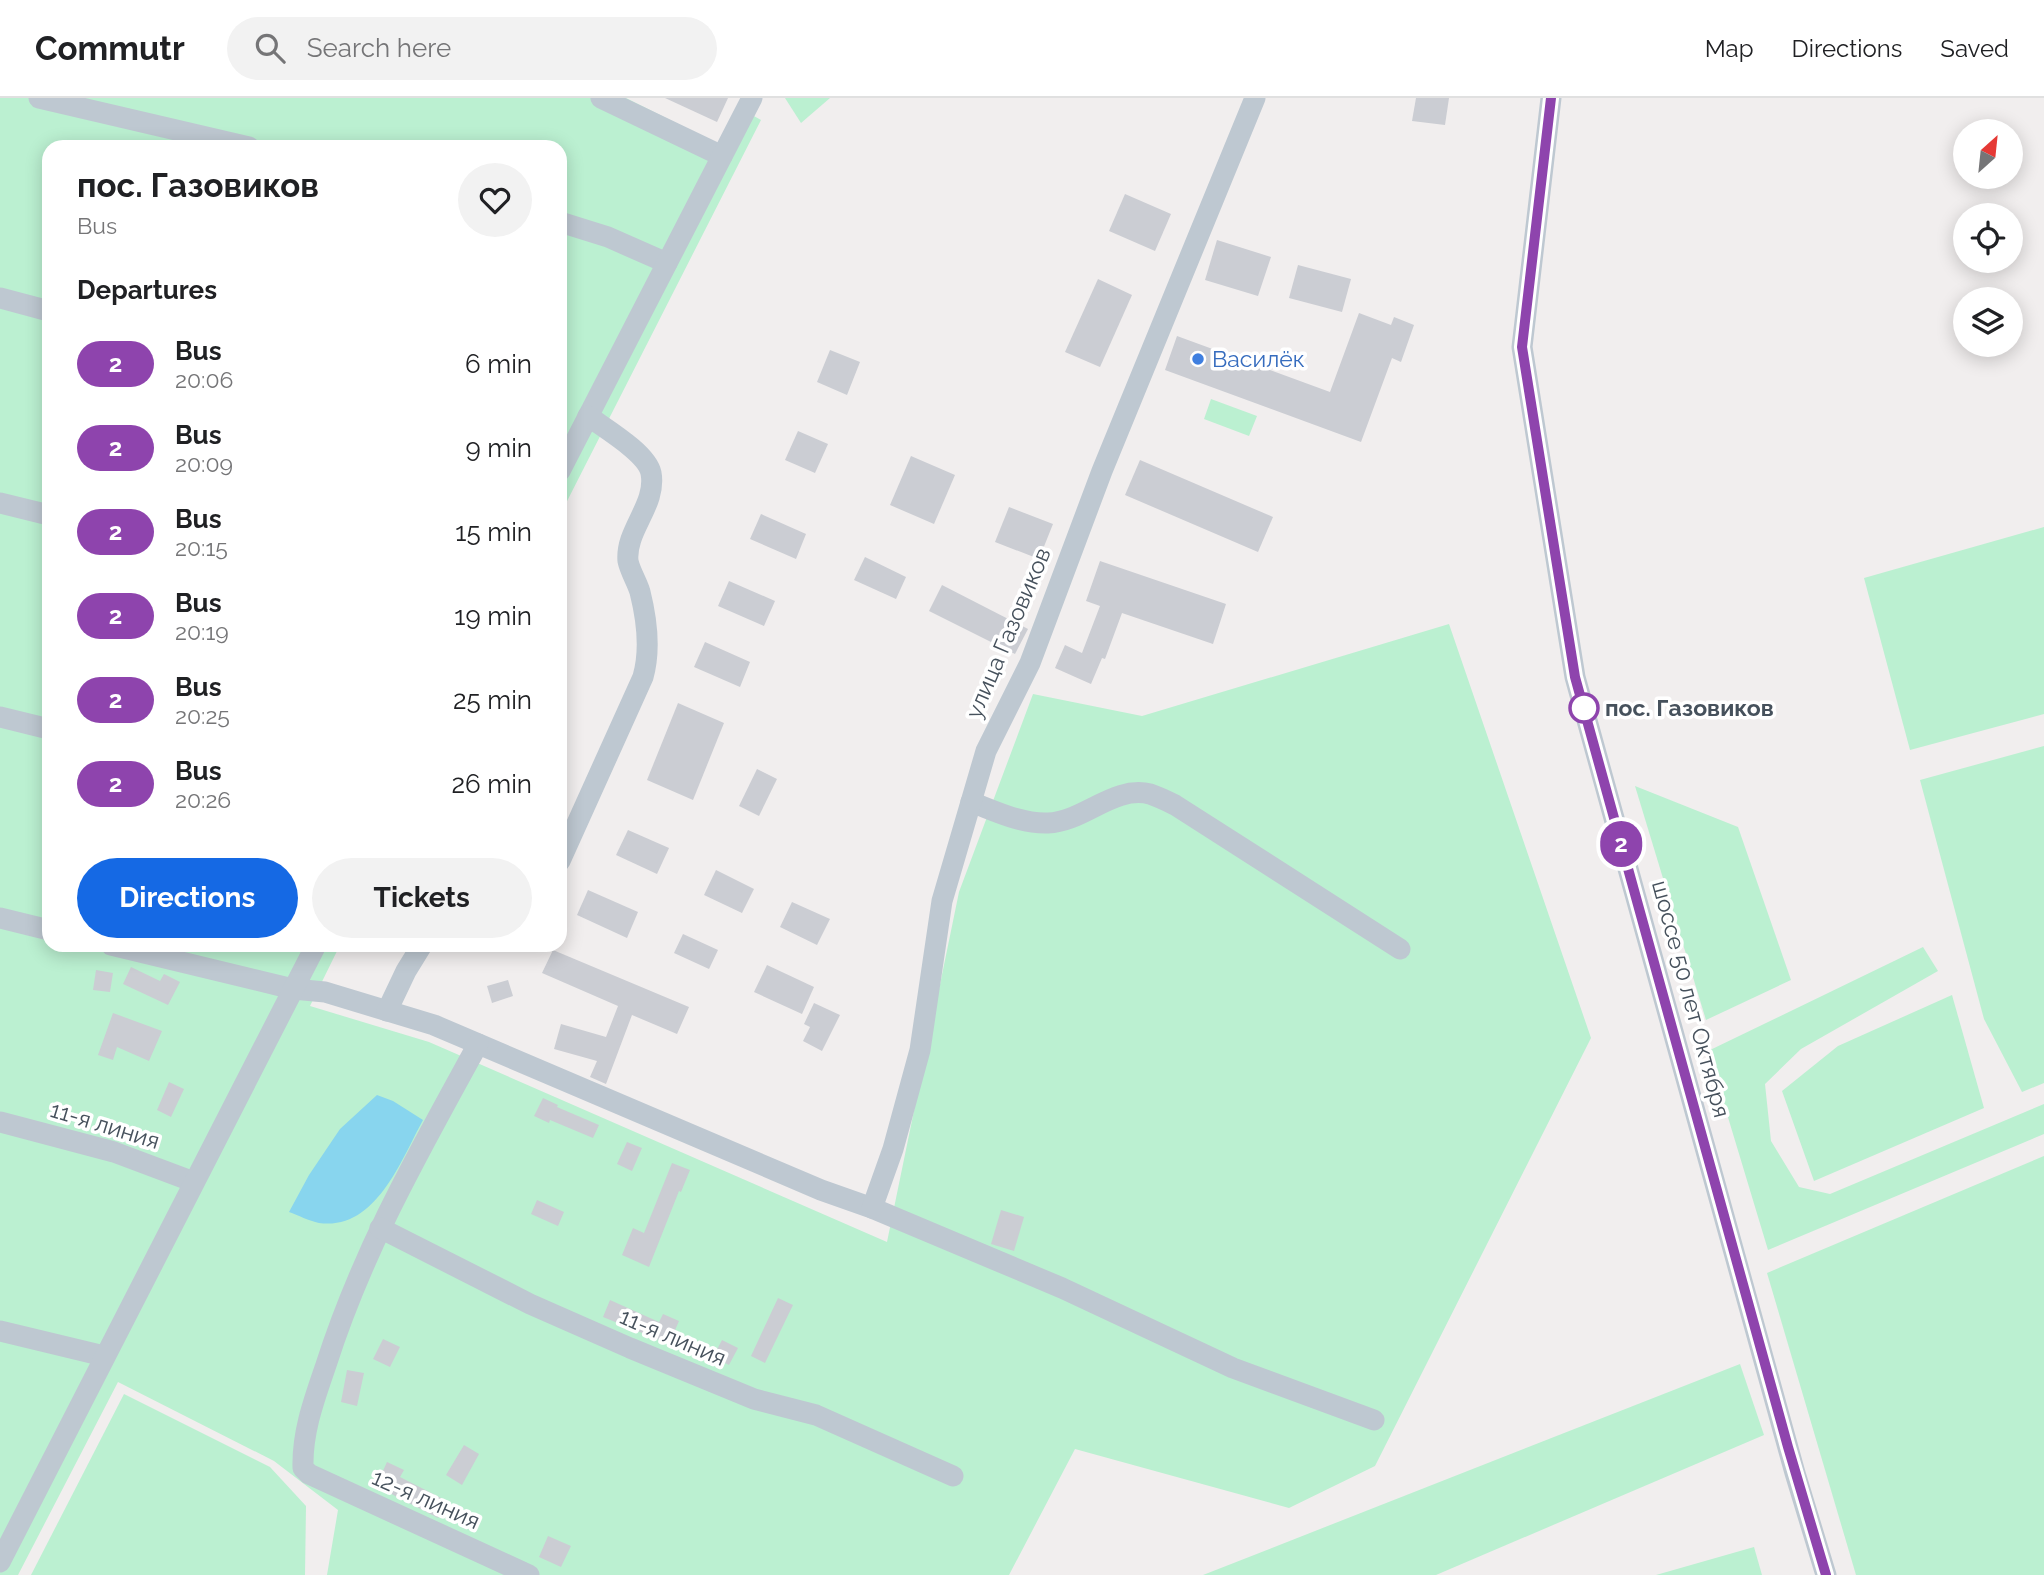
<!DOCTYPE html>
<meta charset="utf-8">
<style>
body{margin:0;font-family:Raleway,sans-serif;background:#f2f2f2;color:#202124;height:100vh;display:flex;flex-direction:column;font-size:26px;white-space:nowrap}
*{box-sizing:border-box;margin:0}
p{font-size:23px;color:#757577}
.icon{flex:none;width:38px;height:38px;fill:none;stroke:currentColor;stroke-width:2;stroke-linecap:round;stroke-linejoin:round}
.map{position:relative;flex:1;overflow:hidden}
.drawer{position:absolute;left:42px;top:42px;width:525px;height:812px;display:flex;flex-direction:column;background:#fff;border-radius:21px;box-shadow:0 4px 18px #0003}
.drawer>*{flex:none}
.badge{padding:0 14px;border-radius:23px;font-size:24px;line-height:46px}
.needle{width:46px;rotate:27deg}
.controls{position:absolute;left:1953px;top:21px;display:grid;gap:14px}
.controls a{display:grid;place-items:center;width:70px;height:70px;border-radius:50%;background:#fff;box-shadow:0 4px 18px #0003;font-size:35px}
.map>.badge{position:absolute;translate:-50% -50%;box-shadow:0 0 0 4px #fff}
h2{padding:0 35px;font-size:26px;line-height:63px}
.round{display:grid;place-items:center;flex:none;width:74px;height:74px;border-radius:37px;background:#f2f2f2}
.summary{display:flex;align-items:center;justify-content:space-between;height:119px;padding:0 35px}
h1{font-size:33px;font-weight:700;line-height:52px}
.primary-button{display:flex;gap:14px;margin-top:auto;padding:14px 35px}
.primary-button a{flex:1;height:80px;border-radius:42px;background:#1569e4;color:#fff;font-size:28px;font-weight:700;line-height:80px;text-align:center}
.primary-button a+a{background:#f2f2f2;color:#202124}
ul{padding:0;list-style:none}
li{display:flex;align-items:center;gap:21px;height:84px;padding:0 35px}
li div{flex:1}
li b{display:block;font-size:26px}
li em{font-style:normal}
li .badge{min-width:77px;font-weight:700;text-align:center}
header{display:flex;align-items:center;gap:42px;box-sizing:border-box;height:98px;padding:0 35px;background:#fff;border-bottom:2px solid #e0e0e0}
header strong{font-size:33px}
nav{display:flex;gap:38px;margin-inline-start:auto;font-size:24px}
.search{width:490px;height:63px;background:#f2f2f2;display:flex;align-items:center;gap:18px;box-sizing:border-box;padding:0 24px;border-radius:38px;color:#757577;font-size:26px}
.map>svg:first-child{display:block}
.green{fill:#bbf0d1}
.water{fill:#88d5ee}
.building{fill:#cbcdd3}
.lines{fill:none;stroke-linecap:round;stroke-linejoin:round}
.minor{stroke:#bec8d1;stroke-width:21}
.line-casing{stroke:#fff;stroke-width:16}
.line{stroke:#8e44ad;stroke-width:10}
.shop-dot{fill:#3f7fe0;stroke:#fff;stroke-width:2.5}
.stop-dot{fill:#fff;stroke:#8e44ad;stroke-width:3.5}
.labels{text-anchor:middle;stroke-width:7;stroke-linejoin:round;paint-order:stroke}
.shop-label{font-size:23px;fill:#366cbe;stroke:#fff;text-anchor:start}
.street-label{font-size:23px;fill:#46515c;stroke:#fff}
.stop-label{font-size:23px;font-weight:bold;fill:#46515c;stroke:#fff;text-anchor:start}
</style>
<header>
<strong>Commutr</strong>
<div class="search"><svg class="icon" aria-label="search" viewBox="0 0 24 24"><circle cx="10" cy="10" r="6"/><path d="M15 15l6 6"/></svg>Search here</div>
<nav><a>Map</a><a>Directions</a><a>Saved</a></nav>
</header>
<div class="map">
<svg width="2044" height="1477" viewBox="0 0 2044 1477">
<rect width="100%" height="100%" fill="#f1eeee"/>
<g class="green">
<polygon points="0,0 626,0 726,50 745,13 761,22 560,417 560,49 49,49 49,847 340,847 310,908 429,944 887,1144 959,794 1033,596 1142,618 1449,526 1591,940 1375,1368 1289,1410 1075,1351 1009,1477 327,1477 338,1412 274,1363 118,1284 18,1477 0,1477"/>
<polygon points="785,0 830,0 801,25"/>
<polygon points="1211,301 1257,318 1249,338 1204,321"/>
<polygon points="2044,429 2044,616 1910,652 1864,480"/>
<polygon points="2044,648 2044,985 2022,994 1984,921 1920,682"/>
<polygon points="1635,688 1738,729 1791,882 1706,922"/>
<polygon points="1923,849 1938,873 1801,951 1765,986 1771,1043 1799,1089 1830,1096 2044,1006 2044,1036 1768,1152 1708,953"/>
<polygon points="1952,897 1984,1010 1814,1083 1782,993 1838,948"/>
<polygon points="2044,1058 2044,1477 1856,1477 1767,1175"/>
<polygon points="1740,1266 1764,1337 1436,1477 1203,1477"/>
<polygon points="124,1296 270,1369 306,1408 305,1477 31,1477"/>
<polygon points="1754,1449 1762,1477 1656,1477"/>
</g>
<path class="water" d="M 377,997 L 393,1003 L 423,1022 C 401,1062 376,1133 319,1125 C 309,1123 298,1117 289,1114 L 309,1077 L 340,1031 Z"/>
<g class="building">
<polygon points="665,0 728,0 717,24"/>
<polygon points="1416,0 1449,0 1445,27 1412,23"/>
<polygon points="1125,96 1171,116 1155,153 1109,133"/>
<polygon points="1217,142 1271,159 1258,198 1205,182"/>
<polygon points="1298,167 1351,181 1342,214 1289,200"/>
<polygon points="1098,181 1132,197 1100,269 1065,254"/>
<polygon points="1359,215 1391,227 1394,219 1414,227 1401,264 1392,260 1361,344 1165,272 1177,238 1330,294"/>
<polygon points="830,252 860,264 847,297 817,284"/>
<polygon points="798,333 828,346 815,375 785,362"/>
<polygon points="911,358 955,377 934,426 890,407"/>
<polygon points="1140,362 1273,419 1258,454 1125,397"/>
<polygon points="1009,409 1053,426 1039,461 995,444"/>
<polygon points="761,416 806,436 796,461 750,441"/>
<polygon points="865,459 906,479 896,501 854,482"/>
<polygon points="1100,463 1226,506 1213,546 1122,515 1105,561 1102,560 1091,586 1055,570 1065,547 1082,555 1100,508 1086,503"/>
<polygon points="729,483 775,503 764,528 718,508"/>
<polygon points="942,487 1028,531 1015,556 929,513"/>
<polygon points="705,544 750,564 740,589 694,569"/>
<polygon points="678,605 724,625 693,702 647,682"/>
<polygon points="757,671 777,681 759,718 739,708"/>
<polygon points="628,732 669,750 657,776 616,757"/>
<polygon points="716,772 754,791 742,815 704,797"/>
<polygon points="588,792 638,814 627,840 577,817"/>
<polygon points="792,804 830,821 817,847 780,829"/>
<polygon points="683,836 718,852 709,871 674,855"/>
<polygon points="553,852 689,909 677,936 632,917 606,986 590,979 597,963 554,951 561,926 606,939 618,908 542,875"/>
<polygon points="767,867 814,889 802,916 754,894"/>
<polygon points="131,869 160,883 164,876 180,884 168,907 123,886"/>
<polygon points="96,872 113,875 110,894 93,892"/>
<polygon points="508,882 513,898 492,905 487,888"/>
<polygon points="814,905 840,917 822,953 803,943 810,929 804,926"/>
<polygon points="113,915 162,933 149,963 117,949 113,962 98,957"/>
<polygon points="169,984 184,991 171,1019 157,1012"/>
<polygon points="543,1000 558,1007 557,1009 599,1027 593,1040 550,1022 549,1025 534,1018"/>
<polygon points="627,1044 642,1050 632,1073 617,1066"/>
<polygon points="672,1065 690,1072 681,1094 679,1093 649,1169 622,1157 633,1130 644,1135"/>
<polygon points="537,1102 564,1114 558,1128 531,1116"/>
<polygon points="1001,1112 1024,1119 1014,1153 991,1146"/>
<polygon points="778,1200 793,1207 765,1265 751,1258"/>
<polygon points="610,1202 659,1224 663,1216 679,1223 669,1246 603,1219"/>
<polygon points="383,1241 400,1249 390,1269 373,1261"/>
<polygon points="722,1242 738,1250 729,1267 713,1259"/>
<polygon points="347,1272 364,1275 357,1308 341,1304"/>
<polygon points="464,1347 479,1356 462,1387 446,1377"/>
<polygon points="387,1364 404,1372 400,1379 447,1403 438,1420 376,1388"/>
<polygon points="548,1438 571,1448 561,1469 539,1459"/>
</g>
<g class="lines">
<g class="minor">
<polyline points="39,0 249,49"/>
<polyline points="601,0 722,58"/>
<polyline points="1551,0 1522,249 1575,579 1795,1375 1826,1477"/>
<polyline points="560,124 608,139 667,165"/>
<polyline points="0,200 49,213"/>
<polyline points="560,373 752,0"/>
<polyline points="0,405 49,417"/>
<polyline points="0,619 49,631"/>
<path d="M 971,704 C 995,713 1021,726 1048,725 C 1083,724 1114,687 1150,696 C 1159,699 1167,703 1175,707 L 1400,851"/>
<path d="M 560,763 L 643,579 C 651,551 647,522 640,494 C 637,484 630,473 628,463 C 625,432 657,407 651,375 C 647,355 604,330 588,318"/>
<polyline points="0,820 49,832"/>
<polyline points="111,847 293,891 325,894 434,927 821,1092 872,1110 1062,1190 1233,1270 1374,1322"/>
<polyline points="387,913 406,873 422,847"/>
<path d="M 478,946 C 420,1052 363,1151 326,1267 C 314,1302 302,1334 303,1370 L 309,1376 L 529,1477"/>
<polyline points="0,1024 114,1054 194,1084"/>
<polyline points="872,1110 893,1051 920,952 942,803 986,653 1030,565 1102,373 1255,0"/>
<polyline points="380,1130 530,1206 630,1250 754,1301 816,1317 953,1378"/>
<polyline points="0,1233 104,1258"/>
<polyline points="0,1464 316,847"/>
</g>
</g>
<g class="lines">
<g class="line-casing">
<polyline id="line" points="1551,0 1522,249 1575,579 1788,1349 1826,1477"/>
</g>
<use href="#line" class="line"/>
</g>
<circle class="shop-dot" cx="1198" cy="261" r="7"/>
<circle class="stop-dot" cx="1584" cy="610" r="14"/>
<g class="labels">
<g class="shop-label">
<text x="1212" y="269">Василёк</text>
</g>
<g class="street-label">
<text transform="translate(1008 535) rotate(-67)" y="8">улица Газовиков</text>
<text transform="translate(1691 901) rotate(75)" y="8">шоссе 50 лет Октября</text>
<text transform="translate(105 1027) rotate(17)" y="8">11-я линия</text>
<text transform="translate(673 1239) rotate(23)" y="8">11-я линия</text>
<text transform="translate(426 1401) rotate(24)" y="8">12-я линия</text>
</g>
<g class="stop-label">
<text x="1605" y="618">пос. Газовиков</text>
</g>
</g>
</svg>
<div class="controls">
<a><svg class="needle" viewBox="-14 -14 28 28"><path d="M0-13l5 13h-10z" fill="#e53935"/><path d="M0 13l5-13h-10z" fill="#757577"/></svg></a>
<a><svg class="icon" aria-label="locate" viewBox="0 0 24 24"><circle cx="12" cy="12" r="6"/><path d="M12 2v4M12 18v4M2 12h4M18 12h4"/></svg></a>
<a><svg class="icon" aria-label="layers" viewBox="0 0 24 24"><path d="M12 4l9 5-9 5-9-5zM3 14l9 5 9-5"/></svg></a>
</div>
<b class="badge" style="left:1621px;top:746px;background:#8e44ad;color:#fff">2</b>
<section class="drawer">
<div class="summary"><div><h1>пос. Газовиков</h1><p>Bus</p></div><a class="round"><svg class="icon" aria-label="heart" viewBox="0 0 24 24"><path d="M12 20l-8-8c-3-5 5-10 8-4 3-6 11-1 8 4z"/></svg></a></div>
<h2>Departures</h2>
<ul>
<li><span class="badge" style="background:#8e44ad;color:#fff">2</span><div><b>Bus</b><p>20:06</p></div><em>6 min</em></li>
<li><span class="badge" style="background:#8e44ad;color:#fff">2</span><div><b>Bus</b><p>20:09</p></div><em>9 min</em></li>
<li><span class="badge" style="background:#8e44ad;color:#fff">2</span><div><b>Bus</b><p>20:15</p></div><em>15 min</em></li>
<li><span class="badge" style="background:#8e44ad;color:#fff">2</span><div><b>Bus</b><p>20:19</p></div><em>19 min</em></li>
<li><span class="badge" style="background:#8e44ad;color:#fff">2</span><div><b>Bus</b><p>20:25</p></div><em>25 min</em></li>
<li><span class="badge" style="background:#8e44ad;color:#fff">2</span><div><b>Bus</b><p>20:26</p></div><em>26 min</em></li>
</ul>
<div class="primary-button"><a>Directions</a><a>Tickets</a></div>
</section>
</div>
